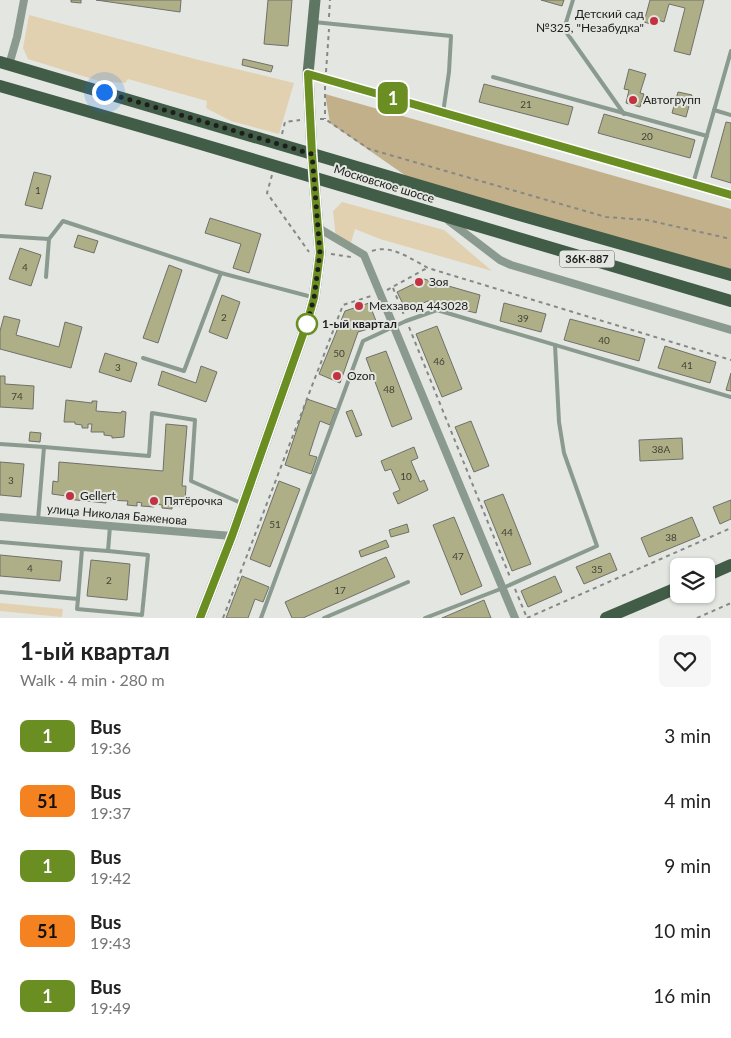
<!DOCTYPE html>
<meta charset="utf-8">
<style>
body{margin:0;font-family:Lato,sans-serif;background:#f6f6f6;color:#222;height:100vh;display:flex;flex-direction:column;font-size:19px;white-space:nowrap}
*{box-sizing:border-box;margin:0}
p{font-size:16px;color:#767676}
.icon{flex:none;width:28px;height:28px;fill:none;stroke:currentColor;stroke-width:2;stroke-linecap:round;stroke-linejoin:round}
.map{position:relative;height:618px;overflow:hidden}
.side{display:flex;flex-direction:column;background:#fff;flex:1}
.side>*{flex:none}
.badge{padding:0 10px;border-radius:8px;font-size:18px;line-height:32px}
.tools{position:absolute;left:670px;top:558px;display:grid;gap:10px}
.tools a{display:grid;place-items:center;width:45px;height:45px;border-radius:8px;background:#fff;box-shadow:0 1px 4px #0004;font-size:25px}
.you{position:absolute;width:25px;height:25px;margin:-12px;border:4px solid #fff;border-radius:50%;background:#1a73e8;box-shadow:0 0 0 8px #1a73e833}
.map>.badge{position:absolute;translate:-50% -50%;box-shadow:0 0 0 2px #fff}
.round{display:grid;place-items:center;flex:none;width:52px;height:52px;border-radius:8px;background:#f6f6f6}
.headline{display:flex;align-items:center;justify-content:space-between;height:85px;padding:0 20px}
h1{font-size:24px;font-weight:700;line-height:38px}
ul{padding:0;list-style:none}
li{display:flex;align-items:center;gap:15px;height:65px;padding:0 20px}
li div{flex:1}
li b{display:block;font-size:19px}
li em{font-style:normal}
li .badge{min-width:55px;font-weight:700;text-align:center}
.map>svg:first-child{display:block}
.green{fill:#e1d1b0}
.forest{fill:#c2b08a}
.building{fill:#afaf87;stroke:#70706a}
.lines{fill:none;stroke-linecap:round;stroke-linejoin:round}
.path{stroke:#868885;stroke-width:2;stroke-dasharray:4 4;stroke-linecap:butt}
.lane{stroke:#8b9a8e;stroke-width:4}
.street{stroke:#8b9a8e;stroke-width:8}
.secondary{stroke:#5f7664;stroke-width:11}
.primary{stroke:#415c47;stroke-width:12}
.line-casing{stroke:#fff;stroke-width:11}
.line{stroke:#6b8e23;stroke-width:8}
.walk{stroke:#1d1e1c;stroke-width:5;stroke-dasharray:0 9}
.poi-dot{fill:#c23241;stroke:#e3e6e1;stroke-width:2}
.stop-dot{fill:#fff;stroke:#6b8e23;stroke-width:2.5}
.labels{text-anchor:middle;stroke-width:4;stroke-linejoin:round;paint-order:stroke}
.number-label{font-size:10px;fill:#424237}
.shield{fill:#e3e6e1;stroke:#585a57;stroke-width:1}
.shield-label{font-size:11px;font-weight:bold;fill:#1d1e1c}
.poi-label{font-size:12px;fill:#1d1e1c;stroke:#e3e6e1;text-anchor:start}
.street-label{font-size:12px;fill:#1d1e1c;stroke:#e3e6e1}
.stop-label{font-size:12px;font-weight:bold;fill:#1d1e1c;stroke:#e3e6e1;text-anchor:start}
</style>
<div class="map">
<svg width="731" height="618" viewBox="0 0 731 618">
<rect width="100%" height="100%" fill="#e3e6e1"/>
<g class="green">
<polygon points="29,15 195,59 294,83 279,134 231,121 206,108 207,101 128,79 125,83 99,81 28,59 23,48"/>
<polygon points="342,202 444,230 492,271 380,239 355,229 350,246 336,238 333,211"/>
<polygon points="0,603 63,609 62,617 0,611"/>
</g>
<polygon class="forest" points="325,94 731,209 731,275 419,185 330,123"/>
<g class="building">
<polygon points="71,0 81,0 81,3 71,2"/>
<polygon points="96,0 181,0 180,12"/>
<polygon points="268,0 292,0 288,46 264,44"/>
<polygon points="541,0 564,0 562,6"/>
<polygon points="650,0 704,0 690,55 674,51 685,8 669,4 664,22 655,19 654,25 644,22"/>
<polygon points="243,59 273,66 271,72 242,65"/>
<polygon points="629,69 646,74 640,93 644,94 640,107 626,103 629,90 624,89"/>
<polygon points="484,84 573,107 568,125 479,102"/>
<polygon points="678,92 692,95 686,117 672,113"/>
<polygon points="604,114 695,140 690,158 598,133"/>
<polygon points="726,122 731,123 731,183 711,177"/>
<polygon points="34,172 51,176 42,209 25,205"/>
<polygon points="210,218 261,234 249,273 233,268 241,244 205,233"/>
<polygon points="78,235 98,241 94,253 74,247"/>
<polygon points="20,248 41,255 31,286 9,279"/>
<polygon points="169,265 182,270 158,343 143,338"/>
<polygon points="424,279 480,295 476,313 428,301 406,310 397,292"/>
<polygon points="222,295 240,302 227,339 209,332"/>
<polygon points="369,303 378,326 358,332 340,383 319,374 345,311"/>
<polygon points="504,303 546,314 541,332 500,321"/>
<polygon points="4,316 20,320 16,335 59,347 65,322 82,327 71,368 0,349 0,331"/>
<polygon points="570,319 645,339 639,361 564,340"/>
<polygon points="437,326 462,389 442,397 416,334"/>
<polygon points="665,346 716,362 710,383 658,368"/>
<polygon points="386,351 412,419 392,427 366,358"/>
<polygon points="105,353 137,363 131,382 99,372"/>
<polygon points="201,366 217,372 206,402 158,385 162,371 196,383"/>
<polygon points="731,373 731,391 726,390"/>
<polygon points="0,376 5,376 5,384 34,386 33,409 0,407"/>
<polygon points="307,399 336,409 330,425 320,421 309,455 317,457 311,474 285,465"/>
<polygon points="66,400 92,403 92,401 97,401 96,411 121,413 122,411 126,412 124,437 112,438 112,436 104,435 104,432 91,432 92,424 88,424 88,428 82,428 82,425 75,424 75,422 64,422"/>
<polygon points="352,410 362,435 356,437 346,412"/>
<polygon points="471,421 489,466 474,472 455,427"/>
<polygon points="166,424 187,426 182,486 186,486 185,503 181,502 180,506 172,506 172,509 162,508 162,505 155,504 154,507 141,506 142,503 137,502 137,506 127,505 128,501 106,500 106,503 66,499 66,496 52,494 53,481 58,482 59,462 163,471"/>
<polygon points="30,432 41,433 40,442 29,441"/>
<polygon points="682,438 683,459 640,461 639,440"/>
<polygon points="414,447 418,458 411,461 420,482 424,480 428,490 398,504 393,493 400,490 391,469 385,471 381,461"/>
<polygon points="0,462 24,464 21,497 0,495"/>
<polygon points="279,481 300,489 270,567 250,559"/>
<polygon points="503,494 531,564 512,571 484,501"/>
<polygon points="731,500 731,519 720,524 713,507"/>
<polygon points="454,517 482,586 461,595 433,525"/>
<polygon points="692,517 700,536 649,557 641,538"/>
<polygon points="407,524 409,532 391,537 389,530"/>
<polygon points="386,540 389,547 361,557 359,551"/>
<polygon points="610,553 617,570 584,584 576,567"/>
<polygon points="0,555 62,561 60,581 0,576"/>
<polygon points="386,557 395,577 303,618 292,618 285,602"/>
<polygon points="91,560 130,564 127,600 87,596"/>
<polygon points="242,576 269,587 263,602 255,599 248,618 226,618"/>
<polygon points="555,576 562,592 528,607 521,591"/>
<polygon points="484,600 491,618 442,618"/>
</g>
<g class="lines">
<g class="path">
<polyline points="329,17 330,0"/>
<polyline points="326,72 329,29"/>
<polyline points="325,86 325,119"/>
<polyline points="320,119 325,119 369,149 606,217 647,220 731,239"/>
<polyline points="282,134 285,122 300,120"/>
<polyline points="272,175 267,193 309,252"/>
<path d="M 372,251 C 391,244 411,259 428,268 L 731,360"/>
<polyline points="331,254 351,257"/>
<polyline points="393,288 404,315"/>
<polyline points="387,290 427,268"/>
<polyline points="409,327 510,577"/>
<polyline points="515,589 527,618"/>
<polyline points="223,618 343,305 371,296"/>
<polyline points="527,618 731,528"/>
<polyline points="697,618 731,603"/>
</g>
<g class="lane">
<polyline points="573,0 564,29 624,114"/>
<polyline points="314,22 451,36 449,72 443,113"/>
<polyline points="493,77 707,136"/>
<polyline points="714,110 731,115"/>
<polyline points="693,184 731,51"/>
<polyline points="0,236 49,239 63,221 221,273 312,297"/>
<polyline points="46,277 49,239"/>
<polyline points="143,358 184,371 221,273"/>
<polyline points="0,444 44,447"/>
<polyline points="38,520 44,447 149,456 152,413 195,420 191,481 241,503"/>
<polyline points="0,542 82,549"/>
<polyline points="0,592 78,599 82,549 108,551 110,526"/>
<polyline points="78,599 77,609 142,615 148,555 108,551"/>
<polyline points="261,618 363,341 406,321 437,310 731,397"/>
<polyline points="324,618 408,582"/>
<polyline points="425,618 503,588 597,546 564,453 559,422 555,345"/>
</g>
<g class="street">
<polyline points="9,65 17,37 24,0"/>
<polyline points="308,74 731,195"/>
<polyline points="449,221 500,260 511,265 731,330"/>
<polyline points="320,229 364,255 515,618"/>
<polyline points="0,517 232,536"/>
</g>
<polyline class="secondary" points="200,618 232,536 307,323 314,298 320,253 312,154 308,74 315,0"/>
<g class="primary">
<polyline points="0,62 516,214 731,275"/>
<polyline points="0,86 184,139 731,301"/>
<polyline points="706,576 731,565"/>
<polyline points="606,618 679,587"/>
</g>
</g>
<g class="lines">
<g class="line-casing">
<polyline id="line" points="200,618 232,536 307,323 314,298 320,253 312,154 308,74 731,195"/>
</g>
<use href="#line" class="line"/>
<polyline class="walk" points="104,92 312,154 320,253 314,298 307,324"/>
</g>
<g class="poi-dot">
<circle cx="654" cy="21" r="5"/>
<circle cx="633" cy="100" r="5"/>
<circle cx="419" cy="282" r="5"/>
<circle cx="359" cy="306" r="5"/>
<circle cx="337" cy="376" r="5"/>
<circle cx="70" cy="496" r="5"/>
<circle cx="154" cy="501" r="5"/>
</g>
<circle class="stop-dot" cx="307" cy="324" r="10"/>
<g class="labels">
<g class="number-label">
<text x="526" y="108">21</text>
<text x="647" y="140">20</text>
<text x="38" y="194">1</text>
<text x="25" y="271">4</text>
<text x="224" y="321">2</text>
<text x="523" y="322">39</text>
<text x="604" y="344">40</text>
<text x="339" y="357">50</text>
<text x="439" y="365">46</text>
<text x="687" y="369">41</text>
<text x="118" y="371">3</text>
<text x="389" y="393">48</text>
<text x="17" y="400">74</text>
<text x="661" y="453">38А</text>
<text x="406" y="480">10</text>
<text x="11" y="484">3</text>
<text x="275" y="528">51</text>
<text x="507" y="536">44</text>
<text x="671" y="541">38</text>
<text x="458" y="560">47</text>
<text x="30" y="572">4</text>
<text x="597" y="573">35</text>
<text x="109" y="584">2</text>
<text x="340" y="594">17</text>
</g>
<rect class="shield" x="559.5" y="250.5" width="55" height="17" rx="4"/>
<g class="shield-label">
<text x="587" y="263">36К-887</text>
</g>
<g class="poi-label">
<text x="644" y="18" text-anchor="end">Детский сад<tspan x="644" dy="14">№325, "Незабудка"</tspan></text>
<text x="643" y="104">Автогрупп</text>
<text x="429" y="286">Зоя</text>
<text x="369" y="310">Мехзавод 443028</text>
<text x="347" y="380">Ozon</text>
<text x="80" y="500">Gellert</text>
<text x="164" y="505">Пятёрочка</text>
</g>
<g class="street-label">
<text transform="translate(384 184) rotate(17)" y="4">Московское шоссе</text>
<text transform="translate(117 515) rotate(5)" y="4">улица Николая Баженова</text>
</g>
<g class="stop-label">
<text x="322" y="328">1-ый квартал</text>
</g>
</g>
</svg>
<div class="tools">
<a><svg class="icon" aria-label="layers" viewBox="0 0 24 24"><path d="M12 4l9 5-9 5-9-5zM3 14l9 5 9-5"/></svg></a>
</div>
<div class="you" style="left:104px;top:92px"></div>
<b class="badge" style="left:393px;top:98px;background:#6b8e23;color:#fff">1</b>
</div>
<section class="side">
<div class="headline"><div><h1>1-ый квартал</h1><p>Walk · 4 min · 280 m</p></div><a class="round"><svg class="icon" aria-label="heart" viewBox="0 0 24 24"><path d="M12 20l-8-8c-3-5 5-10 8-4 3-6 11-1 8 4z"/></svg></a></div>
<ul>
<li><span class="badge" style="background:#6b8e23;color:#fff">1</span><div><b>Bus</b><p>19:36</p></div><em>3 min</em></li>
<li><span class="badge" style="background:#f58220;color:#111">51</span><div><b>Bus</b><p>19:37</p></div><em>4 min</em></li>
<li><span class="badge" style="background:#6b8e23;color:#fff">1</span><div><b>Bus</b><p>19:42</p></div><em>9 min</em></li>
<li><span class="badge" style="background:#f58220;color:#111">51</span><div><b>Bus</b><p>19:43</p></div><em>10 min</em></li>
<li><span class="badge" style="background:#6b8e23;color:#fff">1</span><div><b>Bus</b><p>19:49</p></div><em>16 min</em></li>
</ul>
</section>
